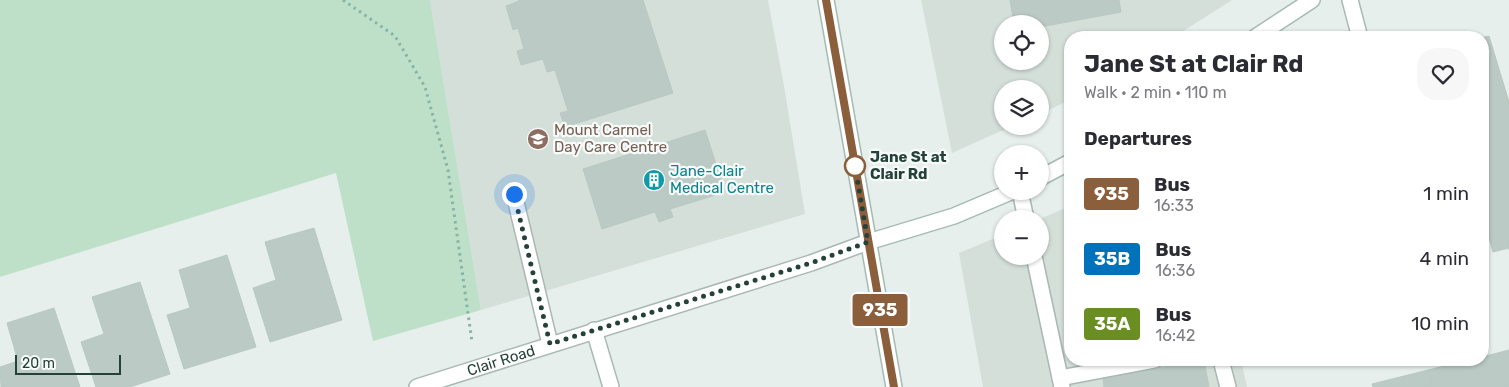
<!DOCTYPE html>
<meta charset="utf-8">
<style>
body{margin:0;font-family:Rubik,sans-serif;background:#f7f7f7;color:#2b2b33;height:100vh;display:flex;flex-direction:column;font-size:19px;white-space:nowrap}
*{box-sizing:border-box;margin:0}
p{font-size:16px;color:#7c7c81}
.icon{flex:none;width:28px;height:28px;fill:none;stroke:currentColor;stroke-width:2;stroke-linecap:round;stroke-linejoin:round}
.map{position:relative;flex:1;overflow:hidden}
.sheet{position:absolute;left:1064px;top:31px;width:425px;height:335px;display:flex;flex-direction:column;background:#fff;border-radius:20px;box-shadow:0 1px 4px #0004}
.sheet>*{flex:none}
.badge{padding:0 10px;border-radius:4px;font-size:18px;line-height:32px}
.controls{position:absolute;left:994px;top:15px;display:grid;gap:10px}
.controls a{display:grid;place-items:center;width:55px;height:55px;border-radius:50%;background:#fff;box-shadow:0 1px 4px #0004;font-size:25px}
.scale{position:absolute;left:15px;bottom:12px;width:106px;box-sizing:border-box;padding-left:5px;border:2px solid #24423a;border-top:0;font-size:14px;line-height:18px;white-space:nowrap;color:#24423a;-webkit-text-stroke:4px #f7fbf9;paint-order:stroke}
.you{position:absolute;width:25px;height:25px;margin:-12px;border:4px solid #fff;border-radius:50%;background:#1a73e8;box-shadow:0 0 0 8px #1a73e833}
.map>.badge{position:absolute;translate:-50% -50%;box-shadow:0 0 0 2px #fff}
h2{padding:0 20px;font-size:19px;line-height:45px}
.round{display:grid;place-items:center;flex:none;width:52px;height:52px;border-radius:20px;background:#f7f7f7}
.headline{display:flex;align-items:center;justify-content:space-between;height:85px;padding:0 20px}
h1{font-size:24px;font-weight:700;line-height:38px}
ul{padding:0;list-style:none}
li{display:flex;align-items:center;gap:15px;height:65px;padding:0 20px}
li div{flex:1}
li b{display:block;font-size:19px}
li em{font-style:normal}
li .badge{min-width:55px;font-weight:700;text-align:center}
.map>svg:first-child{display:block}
.built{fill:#d4dfda;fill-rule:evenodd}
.green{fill:#bfe0c8}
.building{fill:#bbcac4;stroke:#b8c9c2}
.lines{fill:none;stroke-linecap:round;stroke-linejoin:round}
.lane-casing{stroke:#a8b8b2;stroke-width:18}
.street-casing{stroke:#a8b8b2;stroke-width:18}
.secondary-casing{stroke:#a4bbb3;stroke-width:18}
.path{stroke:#86b3a5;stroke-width:3;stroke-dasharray:2.5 4;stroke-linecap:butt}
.lane{stroke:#fff;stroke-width:15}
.street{stroke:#fff;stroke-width:15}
.secondary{stroke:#fff;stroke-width:15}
.line-casing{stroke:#fff;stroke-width:11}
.line{stroke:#8b5e3c;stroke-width:8}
.walk{stroke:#24423a;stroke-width:5;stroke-dasharray:0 9}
.stop-dot{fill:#fff;stroke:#8b5e3c;stroke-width:2.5}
.labels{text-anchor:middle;stroke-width:4.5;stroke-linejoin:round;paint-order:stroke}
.education-label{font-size:15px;fill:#785e54;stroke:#f7fbf9;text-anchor:start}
.stop-label{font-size:15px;font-weight:bold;fill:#24423a;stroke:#f7fbf9;text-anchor:start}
.culture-label{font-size:15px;fill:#0d838f;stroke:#f7fbf9;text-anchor:start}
.street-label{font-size:15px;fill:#24423a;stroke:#f7fbf9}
</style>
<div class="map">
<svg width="1509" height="387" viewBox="0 0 1509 387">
<rect width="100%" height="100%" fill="#e6efeb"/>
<g class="built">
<polygon points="430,0 768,0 784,86 805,214 481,310"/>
<path d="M 921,0 L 1232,0 L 1174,37 L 1070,38 L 1070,100 L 1040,114 L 1040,89 L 1002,89 L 1002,126 L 1012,126 L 952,153 ZM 1002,24 L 1040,24 L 1040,61 L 1002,61 Z"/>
<polygon points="1070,206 1070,360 1241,360 1247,387 983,387 959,253 1002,235 1002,256 1040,256 1040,219"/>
</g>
<polygon class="green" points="0,0 430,0 481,310 373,341 336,173 0,277"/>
<g class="building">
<polygon points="519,0 643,0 673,93 565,127 560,113 568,111 555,70 547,72 543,59 521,65 517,51 524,49 518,28 513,30 506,6 519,1"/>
<polygon points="1010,0 1119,0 1121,12 1040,27 1040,24 1014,24"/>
<polygon points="1489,36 1509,102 1509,250 1509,248 1493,252 1482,213 1481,38"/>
<polygon points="705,130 725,192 670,209 673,217 659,222 655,212 602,229 583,169"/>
<polygon points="314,228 342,320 270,342 253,288 276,280 265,242"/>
<polygon points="227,255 256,347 184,369 167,315 190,308 179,270"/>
<polygon points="140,282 170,374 130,387 96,387 81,342 104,334 92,297"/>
<polygon points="54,308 80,387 1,387 0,367 18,361 7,323"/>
<polygon points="1509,350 1509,387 1432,387 1428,370 1469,360 1482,360 1482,357"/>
<polygon points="1204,360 1209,387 1104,387 1103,378"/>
<polygon points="1428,370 1432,387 1373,387 1372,384"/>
</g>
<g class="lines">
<g class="lane-casing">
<g id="lane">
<polyline points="1020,191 1026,219"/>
<polyline points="514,194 550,344"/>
<polyline points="1034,256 1062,387"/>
<polyline points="594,330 611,387"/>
<polyline points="1221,360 1228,387"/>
<polyline points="1060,378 1155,360"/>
</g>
</g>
<g class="street-casing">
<g id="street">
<polyline points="1350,0 1360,38"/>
<path id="s1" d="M 417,387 L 811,263 L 868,242"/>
</g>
</g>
<g class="secondary-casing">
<g id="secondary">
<polyline points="826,0 894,387"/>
<polyline points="1254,38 1312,0"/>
<polyline points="1040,178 1070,162"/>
<polyline points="868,242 954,216 1013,191"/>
</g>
</g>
<polyline class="path" points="343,0 395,36 425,87 448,170 472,342"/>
<use href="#lane" class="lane"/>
<use href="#street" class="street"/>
<use href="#secondary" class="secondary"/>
</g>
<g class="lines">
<g class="line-casing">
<polyline id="line" points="826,0 894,387"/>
</g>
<use href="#line" class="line"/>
<polyline class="walk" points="514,194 550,344 811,263 868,242 855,166"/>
</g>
<defs>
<g id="school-disc" transform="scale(1.125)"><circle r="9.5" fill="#8d6e63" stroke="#f7fbf9"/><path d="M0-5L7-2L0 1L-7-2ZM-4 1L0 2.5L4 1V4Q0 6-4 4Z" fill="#fff"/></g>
<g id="building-disc" transform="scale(1.125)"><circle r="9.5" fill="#0f9aa8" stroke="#f7fbf9"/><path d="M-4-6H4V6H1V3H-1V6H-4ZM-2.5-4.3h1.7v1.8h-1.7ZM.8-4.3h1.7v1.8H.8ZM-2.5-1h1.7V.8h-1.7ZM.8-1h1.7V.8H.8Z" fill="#fff"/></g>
</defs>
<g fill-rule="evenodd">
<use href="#school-disc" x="538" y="139"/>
<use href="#building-disc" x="654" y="180"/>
</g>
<circle class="stop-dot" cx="855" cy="166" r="10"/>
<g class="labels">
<g class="education-label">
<text x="554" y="135">Mount Carmel<tspan x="554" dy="17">Day Care Centre</tspan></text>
</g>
<g class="stop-label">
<text x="870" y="162">Jane St at<tspan x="870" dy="17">Clair Rd</tspan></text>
</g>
<g class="culture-label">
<text x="670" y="176">Jane-Clair<tspan x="670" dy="17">Medical Centre</tspan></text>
</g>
<g class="street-label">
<text dy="5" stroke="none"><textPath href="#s1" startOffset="88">Clair Road</textPath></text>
</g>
</g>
</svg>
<div class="controls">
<a><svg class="icon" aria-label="locate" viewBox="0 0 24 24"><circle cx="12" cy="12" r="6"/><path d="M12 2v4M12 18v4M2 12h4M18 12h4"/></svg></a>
<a><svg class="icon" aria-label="layers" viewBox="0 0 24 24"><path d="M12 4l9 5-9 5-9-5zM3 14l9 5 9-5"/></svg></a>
<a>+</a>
<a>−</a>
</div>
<div class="scale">20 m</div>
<div class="you" style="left:514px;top:194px"></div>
<b class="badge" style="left:880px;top:310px;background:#8b5e3c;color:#fff">935</b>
<section class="sheet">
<div class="headline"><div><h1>Jane St at Clair Rd</h1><p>Walk · 2 min · 110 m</p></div><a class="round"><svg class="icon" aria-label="heart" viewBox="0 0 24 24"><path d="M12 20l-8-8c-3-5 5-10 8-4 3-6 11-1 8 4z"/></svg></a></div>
<h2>Departures</h2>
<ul>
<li><span class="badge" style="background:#8b5e3c;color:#fff">935</span><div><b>Bus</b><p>16:33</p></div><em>1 min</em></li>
<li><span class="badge" style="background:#0072bc;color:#fff">35B</span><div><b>Bus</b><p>16:36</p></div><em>4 min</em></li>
<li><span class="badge" style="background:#6b8e23;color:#fff">35A</span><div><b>Bus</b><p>16:42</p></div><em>10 min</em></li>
</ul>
</section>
</div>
